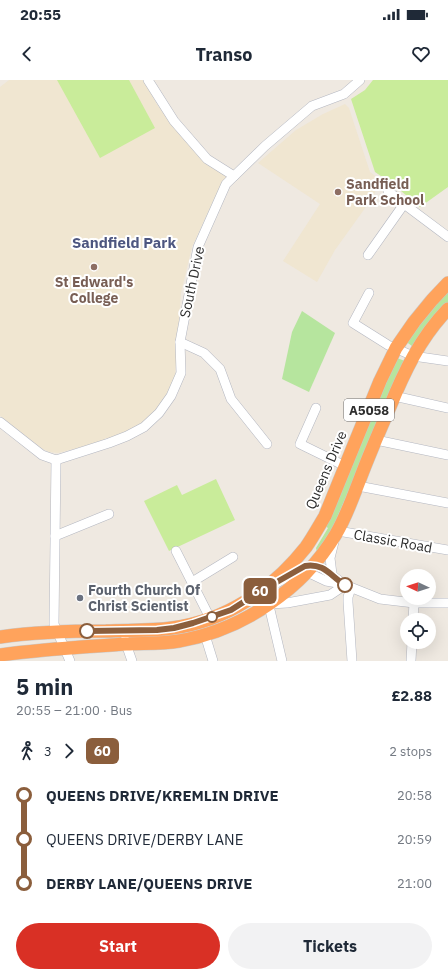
<!DOCTYPE html>
<meta charset="utf-8">
<style>
body{margin:0;font-family:"IBM Plex Sans",sans-serif;background:#f2f2f3;color:#1f2937;height:100vh;display:flex;flex-direction:column;font-size:15px;white-space:nowrap}
*{box-sizing:border-box;margin:0}
p{font-size:13px;color:#747a83}
.icon{flex:none;width:22px;height:22px;fill:none;stroke:currentColor;stroke-width:2;stroke-linecap:round;stroke-linejoin:round}
.map{position:relative;height:581px;overflow:hidden}
.side{display:flex;flex-direction:column;background:#fff;flex:1}
.side>*{flex:none}
.badge{padding:0 8px;border-radius:6px;font-size:14px;line-height:26px}
.needle{width:26px;rotate:274deg}
.tools{position:absolute;left:400px;top:489px;display:grid;gap:8px}
.tools a{display:grid;place-items:center;width:36px;height:36px;border-radius:50%;background:#fff;box-shadow:0 4px 16px #0002;font-size:20px}
.map>.badge{position:absolute;translate:-50% -50%;box-shadow:0 0 0 2px #fff}
.legs{display:flex;align-items:center;gap:6px;height:44px;padding:0 16px;font-size:13px}
.legs p{margin-inline-start:auto}
.overview{display:flex;align-items:center;justify-content:space-between;height:68px;padding:0 16px}
h1{font-size:22px;font-weight:700;line-height:30px}
.button{display:flex;gap:8px;margin-top:auto;padding:8px 16px}
.button a{flex:1;height:46px;border-radius:24px;background:#d93025;color:#fff;font-size:16px;font-weight:700;line-height:46px;text-align:center}
.button a+a{background:#f2f2f3;color:#1f2937}
ul{padding:0 16px;list-style:none}
li{display:flex;align-items:center;gap:14px;height:44px;font-size:15px}
li i{display:grid;place-items:center;width:6px;height:100%;margin:0 5px;background:currentColor}
li i::after{content:'';width:10px;height:10px;margin:-5px;border:3px solid;border-radius:50%;background:#fff}
li p{margin-inline-start:auto}
li:first-child i{background:linear-gradient(#0000 50%,currentColor 0)}
li:last-child i{background:linear-gradient(currentColor 50%,#0000 0)}
.status{display:flex;justify-content:space-between;align-items:center;height:28px;padding:0 20px;background:#fff;direction:ltr}
.status svg{height:11px;fill:currentColor}
header{display:flex;justify-content:space-between;align-items:center;height:52px;padding:0 16px;background:#fff;font-size:18px;font-weight:700}
.map>svg:first-child{display:block}
.education{fill:#f0e6d1}
.green{fill:#b6e59e}
.pitch{fill:#c9ec9a}
.lines{fill:none;stroke-linecap:round;stroke-linejoin:round}
.minor-casing{stroke:#b4b7c1;stroke-width:10}
.highway-casing{stroke:#c9c9c9;stroke-width:14}
.minor{stroke:#fff;stroke-width:9}
.highway{stroke:#ffa35c;stroke-width:13}
.line-1-casing{stroke:#fff;stroke-width:9}
.line-1{stroke:#8b5e3c;stroke-width:6}
.education-dot{fill:#8d6e63;stroke:#fff;stroke-width:1.5}
.stop-1-dot{fill:#fff;stroke:#8b5e3c;stroke-width:2}
.worship-dot{fill:#6b7280;stroke:#fff;stroke-width:1.5}
.labels{text-anchor:middle;stroke-width:4;stroke-linejoin:round;paint-order:stroke}
.shield{fill:#fff;stroke:#6d6d6d;stroke-width:1}
.shield-label{font-size:13px;font-weight:bold;fill:#2e2e2e}
.education-label{font-size:14px;font-weight:bold;fill:#785e54;stroke:#fff;text-anchor:start}
.street-label{font-size:14px;fill:#2e2e2e;stroke:#fff}
.worship-label{font-size:14px;font-weight:bold;fill:#5b616d;stroke:#fff;text-anchor:start}
.neighbourhood-label{font-size:15px;font-weight:bold;fill:#4d5680;stroke:#fff}
</style>
<div class="status"><b>20:55</b><svg viewBox="0 0 49 12"><path d="M0 12V9h3v3zM5 12V6h3v6zM10 12V3h3v9zM15 12V0h3v12zM26 1h20v11H26zM47 4h2v5h-2z"/></svg></div>
<header><svg class="icon" aria-label="back" viewBox="0 0 24 24"><path d="M15 5l-7 7 7 7"/></svg>Transo<svg class="icon" aria-label="heart" viewBox="0 0 24 24"><path d="M12 20l-8-8c-3-5 5-10 8-4 3-6 11-1 8 4z"/></svg></header>
<div class="map">
<svg width="448" height="581" viewBox="0 0 448 581">
<rect width="100%" height="100%" fill="#efe9e1"/>
<g class="education">
<polygon points="9,0 145,0 156,23 167,38 232,95 214,119 192,167 181,213 175,296 161,326 144,342 113,358 105,358 105,361 58,373 49,372 41,368 0,336 0,7"/>
<polygon points="345,24 349,28 370,92 390,107 386,114 377,106 374,115 368,124 335,170 317,202 283,181 320,124 258,83 296,50 323,34"/>
</g>
<g class="green">
<polygon points="448,209 448,222 438,232 412,266 405,261"/>
<polygon points="302,231 335,253 309,312 282,299 292,252"/>
<polygon points="397,278 405,281 329,456 317,472 316,468 328,448 325,446"/>
</g>
<g class="pitch">
<polygon points="57,0 129,0 155,48 100,78"/>
<polygon points="373,0 448,0 448,107 420,127 394,105 375,92 351,19 365,10"/>
<polygon points="216,399 235,440 169,471 144,421 177,405 182,415"/>
</g>
<g class="lines">
<g class="minor-casing">
<g id="minor">
<polyline points="148,0 174,41 207,79 234,96"/>
<polyline points="388,111 404,124"/>
<polyline points="368,175 404,124 448,157"/>
<polyline points="369,213 353,243 388,265 413,276 448,281"/>
<polyline points="180,262 204,273 220,289 231,319 267,364"/>
<polyline points="394,316 448,328"/>
<polyline points="316,328 300,364 345,386"/>
<polyline points="0,342 42,375 56,380"/>
<polyline points="376,360 448,375"/>
<polyline points="56,380 109,363 127,356 144,347 159,333 171,316 181,293 180,262 198,167 226,104 265,66 312,26 344,14 360,0"/>
<polyline points="56,380 54,544 70,581"/>
<polyline points="358,406 448,423"/>
<polyline points="338,451 448,470"/>
<polyline points="55,456 109,434"/>
<polyline points="176,471 210,538"/>
<polyline points="306,487 307,492 326,501 343,504"/>
<polyline points="332,494 330,478 334,462"/>
<polyline points="192,502 233,477"/>
<polyline points="277,503 302,488 313,485 322,488 345,505 380,519 414,523 448,523"/>
<polyline points="351,508 348,517 348,522 352,581"/>
<polyline points="270,524 287,523 330,515 345,505"/>
<polyline points="267,525 270,530 282,581"/>
<polyline points="413,540 414,523"/>
<polyline points="205,555 213,581"/>
<polyline points="125,560 126,564 132,581"/>
<polyline points="411,581 412,562"/>
</g>
</g>
<g class="highway-casing">
<g id="highway">
<path d="M 0,557 C 35,552 70,551 106,551 C 128,550 150,551 172,548 C 226,541 273,509 306,467 C 313,457 319,446 325,436 L 380,301 L 396,268 L 414,242 L 432,220 L 448,203"/>
<path d="M 0,575 C 42,569 84,567 126,564 C 143,563 162,564 179,561 C 243,550 303,509 336,454 C 346,437 353,417 360,399 C 369,375 379,352 389,329 C 404,292 420,258 448,229"/>
</g>
</g>
<use href="#minor" class="minor"/>
<use href="#highway" class="highway"/>
</g>
<g class="lines">
<g class="line-1-casing">
<path id="line-1" d="M 87,551 L 157,550 L 174,548 L 193,543 L 231,530 L 261,511 L 305,486 C 325,483 330,496 345,505"/>
</g>
<use href="#line-1" class="line-1"/>
</g>
<g class="education-dot">
<circle cx="338" cy="112" r="4"/>
<circle cx="94" cy="187" r="4"/>
</g>
<g class="stop-1-dot">
<circle cx="345" cy="505" r="7"/>
<circle cx="212" cy="537" r="5"/>
<circle cx="87" cy="551" r="7"/>
</g>
<circle class="worship-dot" cx="80" cy="518" r="4"/>
<g class="labels">
<rect class="shield" x="344" y="319" width="50" height="22" rx="3"/>
<g class="shield-label">
<text x="369" y="335">A5058</text>
</g>
<g class="education-label">
<text x="346" y="109">Sandfield<tspan x="346" dy="16">Park School</tspan></text>
<text x="94" y="207" text-anchor="middle">St Edward's<tspan x="94" dy="16">College</tspan></text>
</g>
<g class="street-label">
<text transform="translate(192 202) rotate(-78)" y="5">South Drive</text>
<text transform="translate(326 390) rotate(-67)" y="5">Queens Drive</text>
<text transform="translate(393 461) rotate(10)" y="5">Classic Road</text>
</g>
<g class="worship-label">
<text x="88" y="515">Fourth Church Of<tspan x="88" dy="16">Christ Scientist</tspan></text>
</g>
<g class="neighbourhood-label">
<text x="124" y="168">Sandfield Park</text>
</g>
</g>
</svg>
<div class="tools">
<a><svg class="needle" viewBox="-14 -14 28 28"><path d="M0-13l5 13h-10z" fill="#e53935"/><path d="M0 13l5-13h-10z" fill="#747a83"/></svg></a>
<a><svg class="icon" aria-label="locate" viewBox="0 0 24 24"><circle cx="12" cy="12" r="6"/><path d="M12 2v4M12 18v4M2 12h4M18 12h4"/></svg></a>
</div>
<b class="badge" style="left:260px;top:511px;background:#8b5e3c;color:#fff">60</b>
</div>
<section class="side">
<div class="overview"><div><h1>5 min</h1><p>20:55 – 21:00 · Bus</p></div><b>£2.88</b></div>
<div class="legs"><svg class="icon" aria-label="walk" viewBox="0 0 24 24"><circle cx="13" cy="4" r="2"/><path d="M13 8l-2 6 4 7M11 14l-3 7M7 12l3-4h3l4 4"/></svg>3<svg class="icon" aria-label="forward" viewBox="0 0 24 24"><path d="M9 5l7 7-7 7"/></svg><b class="badge" style="background:#8b5e3c;color:#fff">60</b><p>2 stops</p></div>
<ul>
<li><i style="color:#8b5e3c"></i><b>QUEENS DRIVE/KREMLIN DRIVE</b><p>20:58</p></li>
<li><i style="color:#8b5e3c"></i><span>QUEENS DRIVE/DERBY LANE</span><p>20:59</p></li>
<li><i style="color:#8b5e3c"></i><b>DERBY LANE/QUEENS DRIVE</b><p>21:00</p></li>
</ul>
<div class="button"><a>Start</a><a>Tickets</a></div>
</section>
